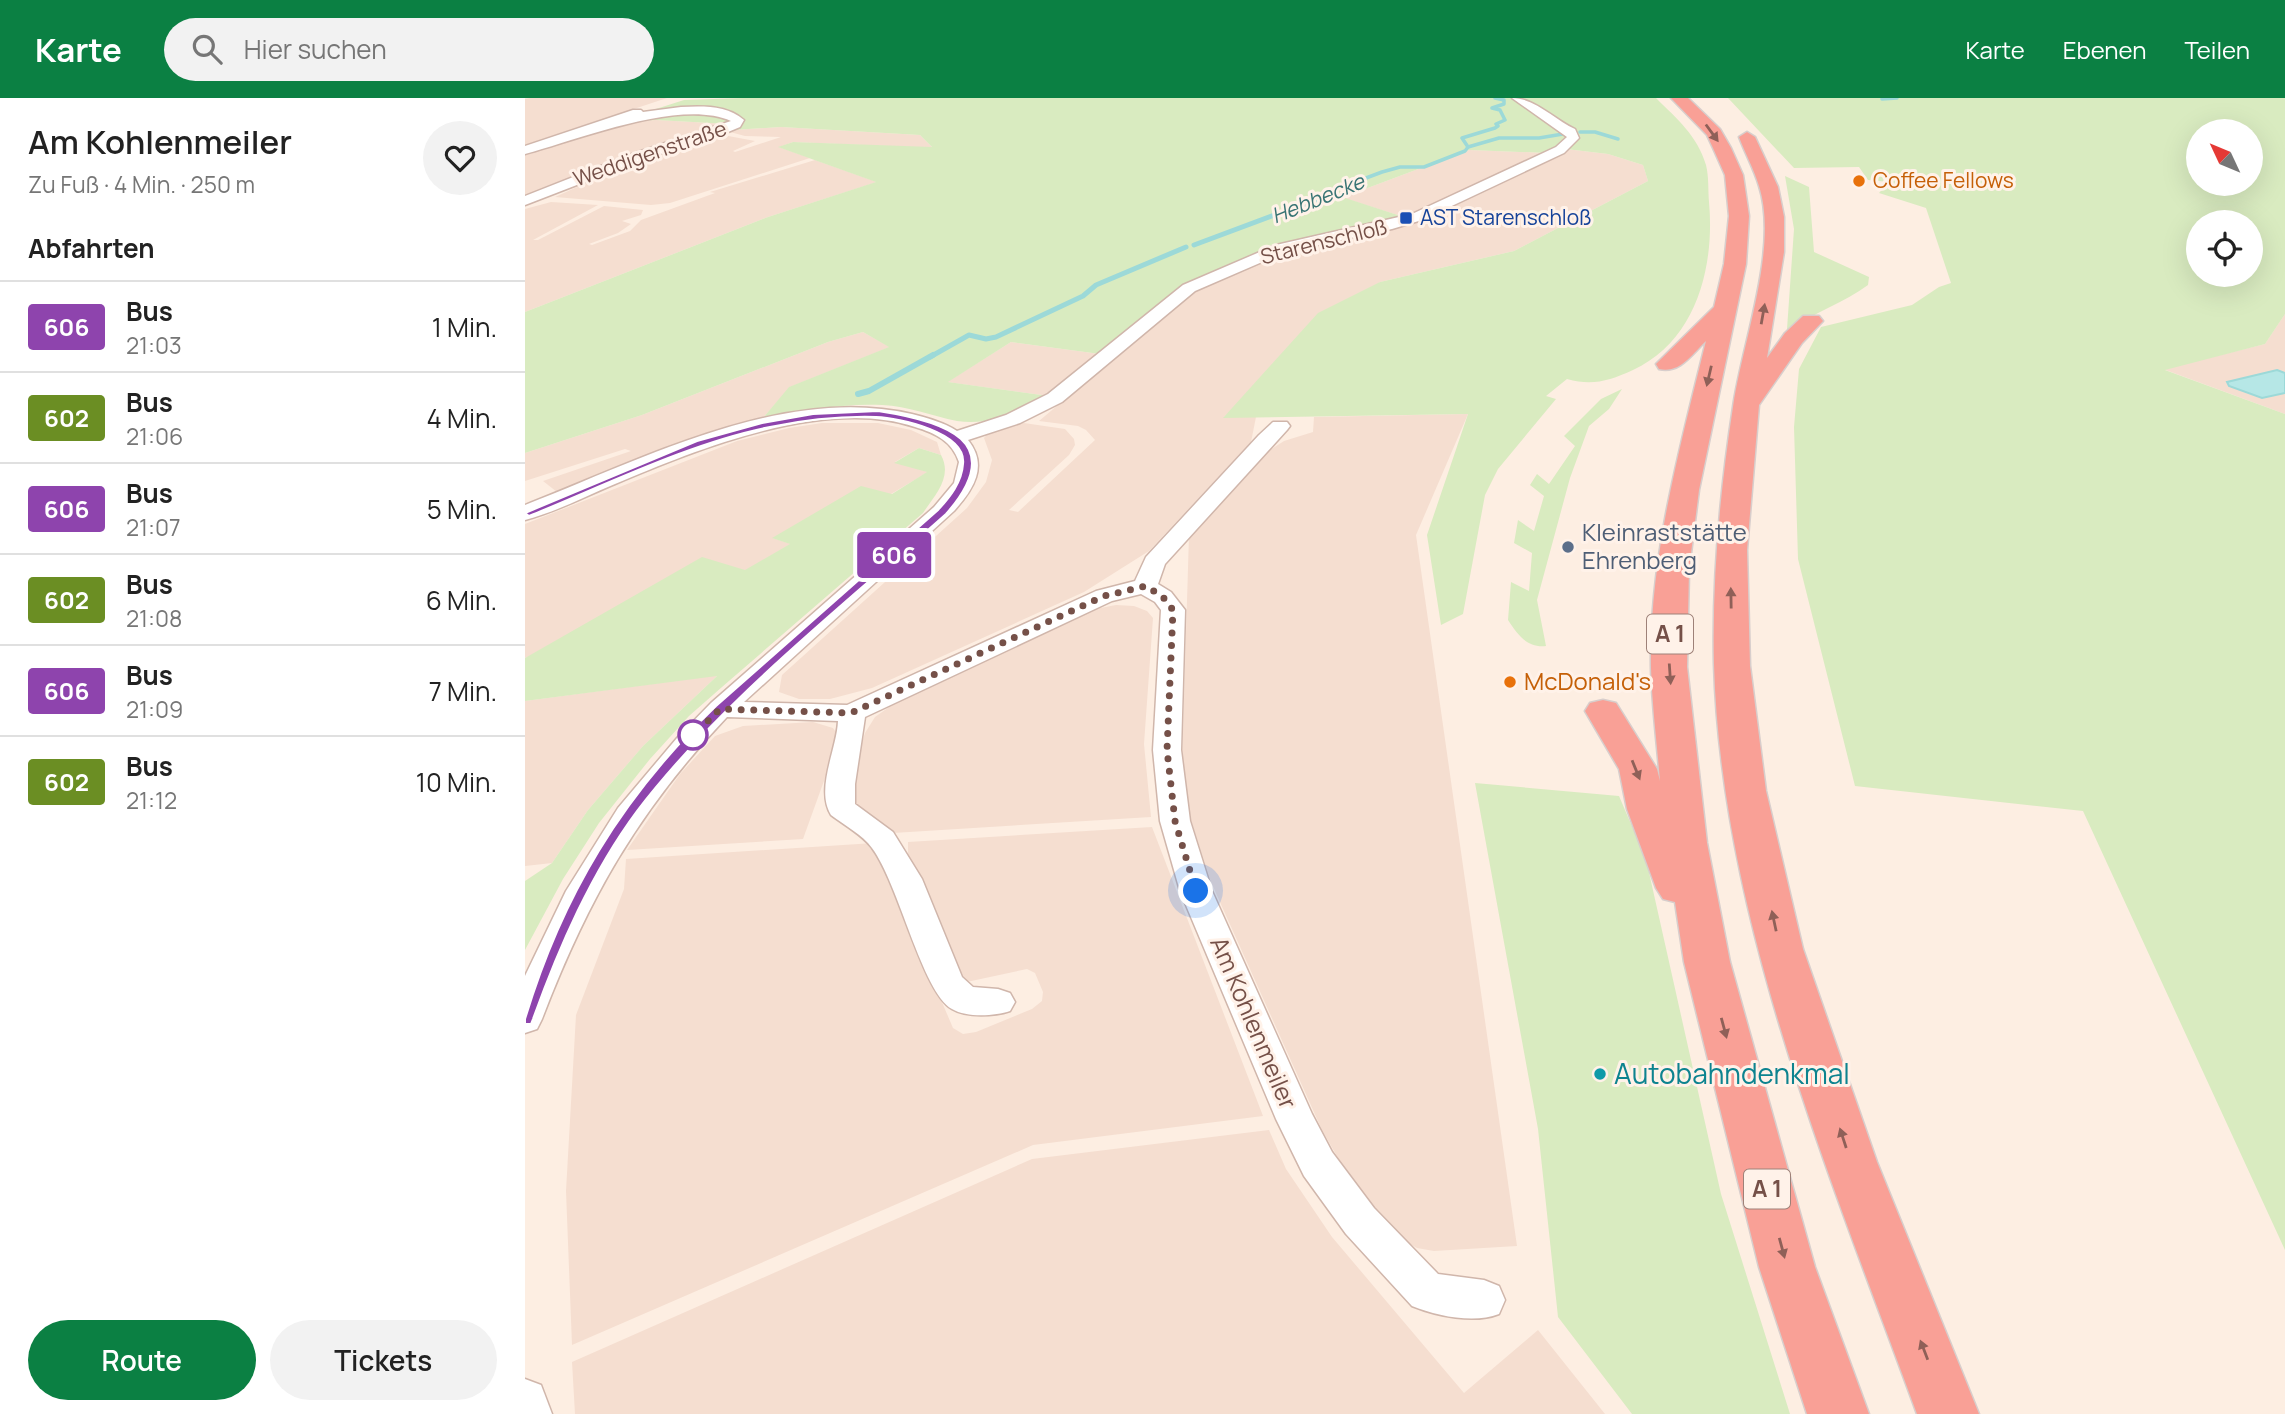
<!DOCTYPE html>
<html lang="de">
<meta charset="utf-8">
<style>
body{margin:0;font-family:Manrope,sans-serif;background:#f2f2f2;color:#222;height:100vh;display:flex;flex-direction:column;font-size:26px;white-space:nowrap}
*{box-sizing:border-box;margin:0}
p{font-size:23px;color:#767676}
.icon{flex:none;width:38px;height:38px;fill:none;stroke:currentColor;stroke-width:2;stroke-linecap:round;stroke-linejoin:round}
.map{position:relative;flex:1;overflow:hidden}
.sheet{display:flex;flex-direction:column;background:#fff;width:525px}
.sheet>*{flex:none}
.badge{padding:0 14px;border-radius:5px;font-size:24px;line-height:46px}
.needle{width:46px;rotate:314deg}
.controls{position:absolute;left:1661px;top:21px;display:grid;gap:14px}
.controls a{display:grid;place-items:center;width:77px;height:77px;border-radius:50%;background:#fff;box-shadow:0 7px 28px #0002;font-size:35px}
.you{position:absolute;width:35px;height:35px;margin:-18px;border:5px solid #fff;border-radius:50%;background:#1a73e8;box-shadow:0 0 0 10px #1a73e833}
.map>.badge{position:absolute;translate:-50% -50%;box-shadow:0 0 0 4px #fff}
h2{padding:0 28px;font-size:26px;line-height:63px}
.round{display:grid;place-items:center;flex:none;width:74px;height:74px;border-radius:37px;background:#f2f2f2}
.headline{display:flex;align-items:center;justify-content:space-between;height:119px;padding:0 28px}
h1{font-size:33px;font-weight:600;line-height:52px}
.action{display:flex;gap:14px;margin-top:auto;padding:14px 28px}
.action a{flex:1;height:80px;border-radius:42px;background:#0b8043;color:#fff;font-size:28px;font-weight:600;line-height:80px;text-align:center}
.action a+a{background:#f2f2f2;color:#222}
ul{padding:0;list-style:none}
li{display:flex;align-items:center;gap:21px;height:91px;padding:0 28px;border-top:2px solid #e0e0e0}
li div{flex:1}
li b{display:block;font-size:26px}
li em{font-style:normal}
li .badge{min-width:77px;font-weight:700;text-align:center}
header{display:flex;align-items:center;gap:42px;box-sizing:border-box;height:98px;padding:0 35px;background:#0b8043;color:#fff}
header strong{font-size:33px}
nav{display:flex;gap:38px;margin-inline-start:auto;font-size:24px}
.search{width:490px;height:63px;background:#f2f2f2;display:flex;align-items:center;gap:18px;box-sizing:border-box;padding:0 24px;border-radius:38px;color:#767676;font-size:26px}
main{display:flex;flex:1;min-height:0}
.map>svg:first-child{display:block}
.residential{fill:#f5ded0}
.green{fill:#d9ebc0;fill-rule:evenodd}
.water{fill:#b6e7e6;stroke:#9cd9d8;stroke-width:2}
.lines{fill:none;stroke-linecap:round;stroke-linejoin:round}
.stream-far2{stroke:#9cd9d8;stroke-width:3.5}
.stream-far1{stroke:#9cd9d8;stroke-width:5}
.stream{stroke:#9cd9d8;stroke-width:6}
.minor-casing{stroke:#d0b6ab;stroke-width:3}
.motorway-casing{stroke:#d8cecc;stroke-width:3}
.minor{fill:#fff;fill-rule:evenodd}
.motorway{fill:#f9a096;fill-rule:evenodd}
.oneway{fill:#8f6058}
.line{fill:#8e44ad;stroke:#fff;stroke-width:2}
.walk{stroke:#755048;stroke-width:7;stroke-dasharray:0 12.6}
.food-dot{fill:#e8710a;stroke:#fff2e9;stroke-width:2.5}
.transit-dot{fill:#1a4fb4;stroke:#fff2e9;stroke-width:2.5}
.service-dot{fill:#5c6f8a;stroke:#fff2e9;stroke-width:2.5}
.stop-dot{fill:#fff;stroke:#8e44ad;stroke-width:3.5}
.culture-dot{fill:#0f9aa8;stroke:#fff2e9;stroke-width:2.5}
.labels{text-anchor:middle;stroke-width:6;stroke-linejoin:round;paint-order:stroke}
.far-street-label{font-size:21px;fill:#755048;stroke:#fff2e9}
.far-food-label{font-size:21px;fill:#c56008;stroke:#fff2e9;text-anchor:start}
.far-water-label{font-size:21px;font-style:italic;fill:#387474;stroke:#fff2e9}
.far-transit-label{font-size:21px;fill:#164399;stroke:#fff2e9;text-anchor:start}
.shield{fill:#fff2e9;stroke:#9e8178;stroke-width:2}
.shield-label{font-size:23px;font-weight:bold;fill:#755048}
.service-label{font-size:24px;fill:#4e5e75;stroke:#fff2e9;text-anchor:start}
.food-label{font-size:24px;fill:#c56008;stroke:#fff2e9;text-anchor:start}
.street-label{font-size:24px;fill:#755048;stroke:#fff2e9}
.near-culture-label{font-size:28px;fill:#0d838f;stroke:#fff2e9;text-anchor:start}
</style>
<header>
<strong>Karte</strong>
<div class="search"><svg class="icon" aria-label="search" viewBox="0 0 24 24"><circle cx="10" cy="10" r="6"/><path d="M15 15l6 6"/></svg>Hier suchen</div>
<nav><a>Karte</a><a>Ebenen</a><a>Teilen</a></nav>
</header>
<main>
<section class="sheet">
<div class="headline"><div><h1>Am Kohlenmeiler</h1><p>Zu Fuß · 4 Min. · 250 m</p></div><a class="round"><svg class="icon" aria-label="heart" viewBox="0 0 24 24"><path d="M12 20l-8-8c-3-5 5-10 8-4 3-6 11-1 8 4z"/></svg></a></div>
<h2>Abfahrten</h2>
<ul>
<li><span class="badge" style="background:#8e44ad;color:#fff">606</span><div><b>Bus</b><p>21:03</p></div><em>1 Min.</em></li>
<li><span class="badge" style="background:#6b8e23;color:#fff">602</span><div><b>Bus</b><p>21:06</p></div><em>4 Min.</em></li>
<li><span class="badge" style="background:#8e44ad;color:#fff">606</span><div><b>Bus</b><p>21:07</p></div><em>5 Min.</em></li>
<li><span class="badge" style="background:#6b8e23;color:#fff">602</span><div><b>Bus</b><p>21:08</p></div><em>6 Min.</em></li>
<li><span class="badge" style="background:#8e44ad;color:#fff">606</span><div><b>Bus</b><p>21:09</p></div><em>7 Min.</em></li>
<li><span class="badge" style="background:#6b8e23;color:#fff">602</span><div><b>Bus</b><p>21:12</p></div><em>10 Min.</em></li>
</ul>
<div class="action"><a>Route</a><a>Tickets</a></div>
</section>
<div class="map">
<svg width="1760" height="1316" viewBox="0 0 1760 1316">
<rect width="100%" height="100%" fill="#fdeee2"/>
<g class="residential">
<polygon points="5,0 142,0 0,47 0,1"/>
<polygon points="131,22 204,26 88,65 0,99 0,55 106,23"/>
<polygon points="256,29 395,37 408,50 268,44 254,49 285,60 145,105 126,107 30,99 81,76 198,37 230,43 208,53 210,54 256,39 220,38 205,34 208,32"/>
<polygon points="1041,51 1083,56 1118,67 1123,83 989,153 855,184 699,319 731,319 726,344 624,453 559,494 347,590 305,601 274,601 254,594 257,577 442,410 461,384 467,362 459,340 463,335 492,324 540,331 549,341 550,347 544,357 484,412 493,414 570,342 561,332 553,328 514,323 671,191 746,156 868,129"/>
<polygon points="944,52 1023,55 882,120 809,97 840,91"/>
<polygon points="290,62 352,84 243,119 0,214 0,111 26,104 73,107 8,142 13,142 79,108 118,112 116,117 97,123 106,126 93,135 64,146 67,147 105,133 116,122 190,95 185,94"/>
<polygon points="1760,216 1760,316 1638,271 1740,246"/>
<polygon points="338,234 365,249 265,289 238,320 195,331 32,394 18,383 106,353 100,351 0,383 0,355 117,317 303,244"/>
<polygon points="486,244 575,256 524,298 422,284"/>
<polygon points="943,316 891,437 992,1148 909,1153 892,1150 878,1142 850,1112 821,1074 797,1032 686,784 666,722 657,669 664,437 731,361 759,343 788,334 789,319"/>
<polygon points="297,325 353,325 386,332 412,344 416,357 394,350 370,364 403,374 366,396 248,440 266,446 220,473 0,560 0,426 212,343 264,330"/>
<polygon points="591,507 609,508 622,513 628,520 619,646 626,719 368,735 326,704 322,690 340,635 350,619 374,602 565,512"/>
<polygon points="193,577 118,648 63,712 27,765 0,768 0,603"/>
<polygon points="288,624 308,630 313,637 313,644 278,741 102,752 155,676 190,638 218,628"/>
<polygon points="627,729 738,1018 508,1047 47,1247 41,1093 51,917 99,791 101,761 349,745 428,930 438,936 451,934 507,911 517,903 518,894 510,875 502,871 437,885 383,759 383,744"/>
<polygon points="744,1032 761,1071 807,1139 939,1295 1013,1232 1080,1316 50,1316 47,1264 507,1061"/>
</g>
<g class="green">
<path d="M 218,0 L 1131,0 C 1152,21 1172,37 1181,67 C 1184,79 1183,92 1184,104 C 1190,169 1171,243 1108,272 C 1084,283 1067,288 1042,281 L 1021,298 L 1031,301 L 973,371 L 960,397 L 938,516 L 916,527 L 902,437 L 943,316 L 698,320 L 793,215 L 855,184 L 989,153 L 1123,83 L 1118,67 L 1083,56 L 1041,51 L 1023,55 L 944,52 L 840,91 L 811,97 L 882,120 L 705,168 L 575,256 L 486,244 L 423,284 L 524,298 C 497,315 464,328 432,323 C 407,318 383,308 357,307 C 317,305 278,313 238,320 L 264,289 L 364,249 L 338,234 L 303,244 L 117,317 L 0,355 L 0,214 L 243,119 L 351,84 L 253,49 L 268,44 L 407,49 L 395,37 L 256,29 L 208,32 L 204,26 L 131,22 L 106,23 L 109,18 L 159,2 Z"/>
<path d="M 1203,0 L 1760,0 L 1760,216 L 1740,246 L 1640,272 L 1760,316 L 1760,1152 L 1558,713 L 1330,688 L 1273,461 L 1269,329 L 1274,271 L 1296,229 L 1387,207 L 1414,189 L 1426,185 L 1401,110 L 1354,95 L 1364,84 L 1343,82 L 1334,69 L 1269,70 ZM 1673,33 L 1726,33 L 1726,86 L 1673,86 ZM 1673,124 L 1726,124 L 1726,177 L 1673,177 Z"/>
<path d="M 1260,78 L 1284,89 L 1289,154 L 1344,179 L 1343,187 C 1319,205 1290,213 1266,232 L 1262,231 L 1269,131 Z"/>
<path d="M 1097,291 L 1084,311 L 1064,328 L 1045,380 L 1012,502 L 1021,548 C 1002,550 993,537 983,522 L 986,484 L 1004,493 L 1007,455 L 989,445 L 993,422 L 1009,433 L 1019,398 L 1005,387 L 1012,376 L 1024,386 L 1050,348 L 1039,338 L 1076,301 Z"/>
<path d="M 394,350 L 416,357 C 428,379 410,397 398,415 L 197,589 L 164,618 L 125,661 L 74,725 L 38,781 L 0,852 L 0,783 L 27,765 L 63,712 L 118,648 L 192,578 L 0,603 L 0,560 L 177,459 L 220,472 L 265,446 L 247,440 L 336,388 L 367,396 L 402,374 L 369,365 Z"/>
<polygon points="950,685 1094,698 1121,761 1196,1096 1265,1316 1107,1316 1033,1219 1013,1031"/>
</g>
<polygon class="water" points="1752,272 1760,275 1760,295 1737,300 1704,288 1702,284"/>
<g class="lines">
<g class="stream-far2">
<polyline points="1357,1 1372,0"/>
<polyline points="1055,34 1070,34 1093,41"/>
<polyline points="943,49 974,40 1014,40 1038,36"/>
<polyline points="754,115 794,103 793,98 857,74 875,69 899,69 940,53 943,49 937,40 970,30 973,28 971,26 980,22 975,12 967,10 979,6 979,2 970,0"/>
</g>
<g class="stream-far1">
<polyline points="669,147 760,113"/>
<polyline points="405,259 444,237 461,241 471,239 558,198 571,187 661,149"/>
</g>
<polyline class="stream" points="333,296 344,293 408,257"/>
<g class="minor-casing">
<g id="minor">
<path d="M 987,0 C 1010,0 1030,22 1050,31 L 1054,40 L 1039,55 L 897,122 L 867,131 L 760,154 L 670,193 L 537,304 L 495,325 L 443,342 C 464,368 448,392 429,413 L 219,604 L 322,607 L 571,493 L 610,483 L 621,459 L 734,337 L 748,324 L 762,324 L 765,328 L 762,332 L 640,466 L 633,486 L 646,494 L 660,512 L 656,652 L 665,723 L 687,793 L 787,1016 L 807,1054 L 849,1110 L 913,1176 L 959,1182 L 974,1188 L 980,1202 L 974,1216 C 949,1226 912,1218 887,1208 L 821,1136 L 779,1078 L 751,1021 L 655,793 L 635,723 L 628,652 L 636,512 L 630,504 L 616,496 L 587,503 L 340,619 L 330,686 L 330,706 L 368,734 L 397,781 L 437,879 L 448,889 L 473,891 L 485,895 L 490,904 L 485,913 C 470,918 442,920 427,911 C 397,894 374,786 347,750 C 338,737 319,727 306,717 C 290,691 312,651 313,623 L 202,619 C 113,713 63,801 17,921 L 12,931 L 0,935 L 0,878 L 41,793 L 93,710 L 152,640 L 186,605 L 409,409 L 429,385 L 434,364 C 427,343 410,335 390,329 C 300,299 173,351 90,386 C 61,398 31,414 0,422 L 0,407 C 116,362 259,286 387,316 C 402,320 418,324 432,333 L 481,317 L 523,296 L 658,187 L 751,147 L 887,116 L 1031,49 L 1042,39 Z"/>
<path d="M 156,9 C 178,8 202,7 219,22 L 215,29 L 203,34 L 114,63 L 0,107 L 0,98 L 104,57 L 206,23 C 155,0 53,42 0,56 L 0,48 L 108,12 L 116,12 L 118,14 Z"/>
<polygon points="0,1281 16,1287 27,1316 0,1316"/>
</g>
</g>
<g class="motorway-casing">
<g id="motorway">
<path d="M 1146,0 L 1163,0 L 1195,31 L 1206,50 L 1218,77 L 1224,118 L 1221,166 L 1174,392 L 1164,471 L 1162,569 L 1182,745 L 1205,864 L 1290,1169 L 1344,1316 L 1282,1316 L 1234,1169 L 1159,864 L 1150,804 L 1138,801 L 1131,790 L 1102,711 L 1094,671 L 1060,613 L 1065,605 L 1078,602 L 1091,605 L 1132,671 L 1135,683 C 1132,645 1127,608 1126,570 C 1124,459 1155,350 1181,243 C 1167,256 1155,276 1134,271 L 1131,266 L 1189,209 L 1199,166 L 1204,118 L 1200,77 L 1188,50 L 1182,37 Z"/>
<path d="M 1222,34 L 1230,39 L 1253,89 L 1259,119 L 1259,154 L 1242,260 L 1260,235 L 1278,218 L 1294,218 L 1298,223 L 1277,245 L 1234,307 L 1222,452 L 1225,568 L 1241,693 L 1278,851 L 1352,1064 L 1454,1316 L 1392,1316 C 1306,1080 1196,820 1189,566 C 1187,480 1195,394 1208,309 C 1217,245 1254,150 1234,88 C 1229,71 1220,55 1214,39 Z"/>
</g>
</g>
<use href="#minor" class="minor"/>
<use href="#motorway" class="motorway"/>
</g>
<defs><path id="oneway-solid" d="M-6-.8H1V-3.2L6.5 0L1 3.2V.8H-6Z" transform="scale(1.75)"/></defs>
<g class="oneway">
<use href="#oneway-solid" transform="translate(1187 35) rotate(54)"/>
<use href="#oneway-solid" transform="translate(1238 216) rotate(-80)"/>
<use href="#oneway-solid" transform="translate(1184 278) rotate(103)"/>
<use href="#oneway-solid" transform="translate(1206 500) rotate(-91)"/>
<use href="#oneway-solid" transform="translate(1145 576) rotate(86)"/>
<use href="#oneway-solid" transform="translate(1111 672) rotate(68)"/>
<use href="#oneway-solid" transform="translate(1249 823) rotate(-102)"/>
<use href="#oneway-solid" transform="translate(1199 930) rotate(75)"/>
<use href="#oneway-solid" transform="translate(1318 1040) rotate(-108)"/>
<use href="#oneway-solid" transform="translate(1257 1150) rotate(75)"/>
<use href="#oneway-solid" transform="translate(1399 1252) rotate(-111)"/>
</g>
<path class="line" d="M 353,313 C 419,323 485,343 421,416 C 317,509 197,602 112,713 C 66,775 34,849 8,921 L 6,926 L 0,926 L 0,921 C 37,798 96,700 191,608 L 413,412 C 425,399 437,384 438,366 C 442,334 374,320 351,319 C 316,318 279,322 245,329 C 167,344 78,388 4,418 L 0,415 L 172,343 L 237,325 L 288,316 Z"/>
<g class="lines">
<polyline class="walk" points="168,637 167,639 195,611 326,615 579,498 621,488 638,499 648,512 642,652 650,723 671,793"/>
</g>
<g class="food-dot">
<circle cx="1334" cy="83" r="7"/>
<circle cx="985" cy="584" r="7"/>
</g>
<rect class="transit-dot" x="874" y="113" width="14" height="14" rx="3.5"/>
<circle class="service-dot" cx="1043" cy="449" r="7"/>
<circle class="stop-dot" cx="168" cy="637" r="14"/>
<circle class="culture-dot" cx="1075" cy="976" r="7"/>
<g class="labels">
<g class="far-street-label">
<text transform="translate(125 56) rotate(-19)" y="7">Weddigenstraße</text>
<text transform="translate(799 144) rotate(-14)" y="7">Starenschloß</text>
</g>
<g class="far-food-label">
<text x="1348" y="90">Coffee Fellows</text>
</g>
<g class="far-water-label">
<text transform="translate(793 101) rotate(-22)" y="7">Hebbecke</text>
</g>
<g class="far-transit-label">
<text x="895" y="127">AST Starenschloß</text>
</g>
<g class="shield">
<rect x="1122" y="516.5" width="46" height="39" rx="5"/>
<rect x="1219" y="1071.5" width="46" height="39" rx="5"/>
</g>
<g class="shield-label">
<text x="1145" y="544">A 1</text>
<text x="1242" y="1099">A 1</text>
</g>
<g class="service-label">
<text x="1057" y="443">Kleinraststätte<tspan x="1057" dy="28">Ehrenberg</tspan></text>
</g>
<g class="food-label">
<text x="999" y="592">McDonald's</text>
</g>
<g class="street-label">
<text transform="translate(728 925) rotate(67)" y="8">Am Kohlenmeiler</text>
</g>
<g class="near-culture-label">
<text x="1089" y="986">Autobahndenkmal</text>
</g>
</g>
</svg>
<div class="controls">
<a><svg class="needle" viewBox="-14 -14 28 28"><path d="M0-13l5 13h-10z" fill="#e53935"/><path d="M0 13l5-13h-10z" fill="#767676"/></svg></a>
<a><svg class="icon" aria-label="locate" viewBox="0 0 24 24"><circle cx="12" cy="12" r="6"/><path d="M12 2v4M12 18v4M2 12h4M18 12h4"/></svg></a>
</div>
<div class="you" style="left:671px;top:793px"></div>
<b class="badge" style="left:369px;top:457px;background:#8e44ad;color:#fff">606</b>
</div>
</main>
